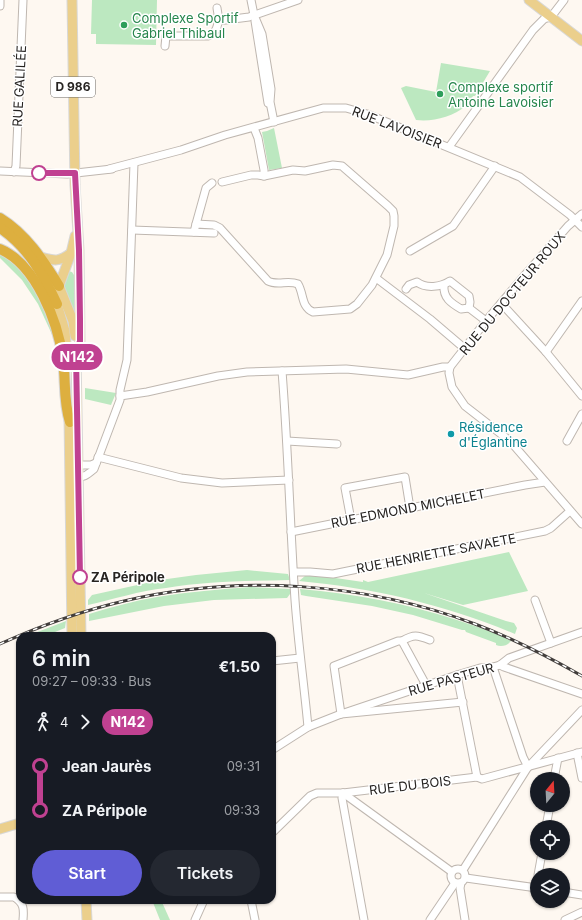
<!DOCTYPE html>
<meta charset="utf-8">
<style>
body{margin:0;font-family:Inter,sans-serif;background:#242831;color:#f1f3f6;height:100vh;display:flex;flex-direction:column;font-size:15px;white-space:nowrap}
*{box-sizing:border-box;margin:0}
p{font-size:13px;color:#9ea1a6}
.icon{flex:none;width:22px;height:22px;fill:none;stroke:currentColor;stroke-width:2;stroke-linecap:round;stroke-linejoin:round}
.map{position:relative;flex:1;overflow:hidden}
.details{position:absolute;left:16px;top:632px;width:260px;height:272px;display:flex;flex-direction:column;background:#171b24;border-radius:12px;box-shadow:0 1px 3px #0004}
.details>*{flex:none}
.badge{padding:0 8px;border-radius:13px;font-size:14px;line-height:26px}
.needle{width:26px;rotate:18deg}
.buttons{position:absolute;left:530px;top:772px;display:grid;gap:8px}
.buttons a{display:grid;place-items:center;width:40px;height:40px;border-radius:50%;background:#171b24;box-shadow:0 1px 3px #0004;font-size:20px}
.map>.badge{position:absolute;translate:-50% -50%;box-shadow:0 0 0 2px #fff}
.legs{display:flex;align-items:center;gap:6px;height:44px;padding:0 16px;font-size:13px}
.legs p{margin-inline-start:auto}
.headline{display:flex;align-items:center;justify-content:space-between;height:68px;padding:0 16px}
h1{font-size:22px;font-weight:600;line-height:30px}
.cta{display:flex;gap:8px;margin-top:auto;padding:8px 16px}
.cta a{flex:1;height:46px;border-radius:24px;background:#605dd5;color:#fff;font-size:16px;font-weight:600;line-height:46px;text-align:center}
.cta a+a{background:#242831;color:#f1f3f6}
ul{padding:0 16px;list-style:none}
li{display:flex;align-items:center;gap:14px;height:44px;font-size:15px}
li i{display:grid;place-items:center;width:6px;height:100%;margin:0 5px;background:currentColor}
li i::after{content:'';width:10px;height:10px;margin:-5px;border:3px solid;border-radius:50%;background:#171b24}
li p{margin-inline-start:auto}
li:first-child i{background:linear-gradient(#0000 50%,currentColor 0)}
li:last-child i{background:linear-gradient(currentColor 50%,#0000 0)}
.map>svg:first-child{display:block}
.green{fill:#bce8c0}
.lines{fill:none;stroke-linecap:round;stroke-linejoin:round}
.minor-casing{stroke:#bfb7b0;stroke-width:9}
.major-casing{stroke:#d8d8d7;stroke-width:11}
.highway-casing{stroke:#d8d8d7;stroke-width:12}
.minor{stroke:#fff;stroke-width:7}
.major{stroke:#ebcf8c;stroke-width:9}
.highway{stroke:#ddaf3f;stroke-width:10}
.rail-casing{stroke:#423e3c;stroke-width:3}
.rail{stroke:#fff;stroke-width:1.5;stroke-dasharray:4.5;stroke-linecap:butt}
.line-1-casing{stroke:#fff;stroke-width:9}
.line-1{stroke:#c04191;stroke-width:6}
.leisure-dot{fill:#2e9e5b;stroke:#fff;stroke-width:1.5}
.stop-1-dot{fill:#fff;stroke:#c04191;stroke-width:2}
.culture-dot{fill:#0f9aa8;stroke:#fff;stroke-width:1.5}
.labels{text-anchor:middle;stroke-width:3;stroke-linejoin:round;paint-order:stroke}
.shield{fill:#fff;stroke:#686664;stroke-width:1}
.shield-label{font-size:12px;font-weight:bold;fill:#272422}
.leisure-label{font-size:13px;fill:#27864d;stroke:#fff;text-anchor:start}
.street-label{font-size:13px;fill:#272422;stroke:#fff}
.culture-label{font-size:13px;fill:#0d838f;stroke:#fff;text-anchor:start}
.stop-label{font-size:13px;font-weight:bold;fill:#272422;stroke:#fff;text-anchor:start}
</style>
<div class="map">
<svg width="582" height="920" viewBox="0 0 582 920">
<rect width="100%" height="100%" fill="#fef8f1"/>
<g class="green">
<polygon points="92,0 157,0 156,45 96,44 96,34 91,34"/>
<path d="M 441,63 L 490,71 L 475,96 L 473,96 C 471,99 469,103 466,106 C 452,117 433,122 416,120 L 401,88 L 406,86 L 436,92 Z"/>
<polygon points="274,128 282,168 269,170 262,132 267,131"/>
<polygon points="0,253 12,261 21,270 46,308 54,330 61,381 55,341 38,304 22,280 0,258"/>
<polygon points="68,271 72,272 74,275 75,292 77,300 76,322 72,307 62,285"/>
<polygon points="85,388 116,393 111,405 85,399"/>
<path d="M 509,552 L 528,591 L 463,605 L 424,593 L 506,621 L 514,623 L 517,628 L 515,634 C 446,605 374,588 299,581 L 305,576 L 315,575 L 363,582 L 363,580 L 368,582 Z"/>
<path d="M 247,570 L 288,574 L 290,580 C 248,581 207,581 166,588 C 139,591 114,599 88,605 L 88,600 L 92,595 L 160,580 L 196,575 Z"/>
<path d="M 251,587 L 291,589 L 290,594 L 287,598 L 214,600 L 164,606 L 89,621 L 89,614 C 111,607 134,601 157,597 C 188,592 220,589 251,587 Z"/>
<path d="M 300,589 C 355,594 405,603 457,620 C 475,626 494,632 511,641 C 507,646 501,647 496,645 L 496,643 L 466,632 L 465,630 L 462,630 L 413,615 L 372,606 L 306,596 L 301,595 Z"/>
<polygon points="66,621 65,628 45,636 27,636"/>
<polygon points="152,900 161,900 170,920 160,920"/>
</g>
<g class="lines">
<g class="minor-casing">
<g id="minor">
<polyline points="251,0 254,15 262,34 271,89 270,102 274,122"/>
<polyline points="0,6 0,0"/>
<polyline points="218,21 249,17 298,0"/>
<polyline points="255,21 268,103"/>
<path d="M 165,46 L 166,36 L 208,36 C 220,32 219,18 217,8"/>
<polyline points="254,128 258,138 264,170 264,176"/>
<polyline points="449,147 533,30 544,19 551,17 564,0"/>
<polyline points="109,169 181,150 225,135 323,108 346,108 367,114 520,177 570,215 582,227"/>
<polyline points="0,171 67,174 112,169"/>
<polyline points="14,172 16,166 23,0"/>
<polyline points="582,214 568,226 524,276 486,321 450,367 449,373 452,387 465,406 510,441 582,524"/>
<polyline points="196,224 206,188 212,183"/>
<polyline points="132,230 214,233"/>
<path d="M 194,232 L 196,224 L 214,225 L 220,228 L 268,281 C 277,286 288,280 298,284 C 304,294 301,307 313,312 L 350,309 L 357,304 L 372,285 L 387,255 L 394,226 L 394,216 L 393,211 L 388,206 L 342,166 L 333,165 L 305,171 L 293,170 L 264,176 L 258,175 L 251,175 L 222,182"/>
<polyline points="410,251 453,226 495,166"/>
<polyline points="376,278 430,319 464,348"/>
<path d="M 444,285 C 443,298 451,303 461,309 L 469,308"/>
<path d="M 406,289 L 409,285 L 417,282 C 426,289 441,287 450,281 L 469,296 L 470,302 L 469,308"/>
<polyline points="501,303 546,352 582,396"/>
<polyline points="469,308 486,321"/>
<polyline points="546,352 582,301"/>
<path d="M 282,371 C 288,447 290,524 295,600 C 298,642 304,684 308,727"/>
<polyline points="120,396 147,392 218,376 247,372 346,369 408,375 443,367 450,367"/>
<polyline points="287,441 337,444"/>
<polyline points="567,441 582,414"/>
<polyline points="98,457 181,478 222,483 289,480"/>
<polyline points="78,465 91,465 96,463"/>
<path d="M 75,476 C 83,479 88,474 94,469 L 120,400 L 120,390 L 127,360 L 134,163"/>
<polyline points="351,520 345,488 405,477 410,508"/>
<polyline points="291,532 525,485 545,482"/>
<polyline points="294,572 310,572 333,574 545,531 551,528 570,511"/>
<polyline points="535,600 551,643"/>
<path d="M 402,641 C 414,634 417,635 430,640"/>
<polyline points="272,661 300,658"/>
<polyline points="500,665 504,667 582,694"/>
<polyline points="493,667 523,757 528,767"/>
<polyline points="457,675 477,777"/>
<polyline points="341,714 457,675 480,668 493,667 500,665 509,658 582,632"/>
<polyline points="341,714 334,666 398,641 402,641 426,685"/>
<polyline points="272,750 308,727 341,714 463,702"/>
<polyline points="577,753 582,778"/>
<polyline points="554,779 558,758"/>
<polyline points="343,793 452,872"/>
<polyline points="343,793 342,798 364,920"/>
<polyline points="546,827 550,805"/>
<polyline points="272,833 310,796 317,793 343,793 477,777 482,779 582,752"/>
<circle cx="458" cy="876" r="7"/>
<polyline points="463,870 528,767 582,710"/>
<polyline points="538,875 542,853"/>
<polyline points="466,878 537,888"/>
<polyline points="461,883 460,888 465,920"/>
<polyline points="536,888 537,880"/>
<polyline points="563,892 582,895"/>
<path d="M 0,897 L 14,897 C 24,903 24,909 23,920"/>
<polyline points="251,900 255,920"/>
<polyline points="195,920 204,900"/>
<polyline points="430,920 455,883"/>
<polyline points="565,920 582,912"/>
</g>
</g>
<g class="major-casing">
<g id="major">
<polyline points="72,0 75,185 79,250 80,341 76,354 81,636"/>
<polyline points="529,0 582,41"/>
<path d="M 41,257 C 55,261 59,262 71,253"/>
<polyline points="59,286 73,321 75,336"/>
<polyline points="68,367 65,331 57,304 59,286 71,253 75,236"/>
<polyline points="69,416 72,636"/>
<polyline points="0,829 20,823"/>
<polyline points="86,900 87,920"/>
</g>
</g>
<g class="highway-casing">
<g id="highway">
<path d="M 0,218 C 26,234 43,260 59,286"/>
<path d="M 0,228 C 28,247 43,274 57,304"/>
<path d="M 0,249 C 36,264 58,322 63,359 C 66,380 63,401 70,422"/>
</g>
</g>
<use href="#minor" class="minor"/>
<use href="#major" class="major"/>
<use href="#highway" class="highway"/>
<g class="rail-casing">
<path id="rail" d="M 0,644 C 40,626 81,611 124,601 C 239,574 364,582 475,624 C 512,638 547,656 582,676"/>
</g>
<use href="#rail" class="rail"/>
</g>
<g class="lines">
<g class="line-1-casing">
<polyline id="line-1" points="39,173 75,173 79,250 80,319 80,341 76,354 80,577"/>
</g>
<use href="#line-1" class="line-1"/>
</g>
<g class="leisure-dot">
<circle cx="124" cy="25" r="4"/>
<circle cx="440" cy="94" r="4"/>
</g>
<g class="stop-1-dot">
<circle cx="39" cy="173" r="7"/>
<circle cx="80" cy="577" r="7"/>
</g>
<circle class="culture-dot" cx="451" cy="434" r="4"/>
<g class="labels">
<rect class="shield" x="51" y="77" width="44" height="20" rx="3"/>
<g class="shield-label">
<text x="73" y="91">D 986</text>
</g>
<g class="leisure-label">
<text x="132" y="23">Complexe Sportif<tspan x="132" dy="15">Gabriel Thibaul</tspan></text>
<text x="448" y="92">Complexe sportif<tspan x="448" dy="15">Antoine Lavoisier</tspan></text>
</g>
<g class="street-label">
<text transform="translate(19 86) rotate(-87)" y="5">RUE GALILÉE</text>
<text transform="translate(397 127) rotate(21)" y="5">RUE LAVOISIER</text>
<text transform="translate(512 293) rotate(-50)" y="5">RUE DU DOCTEUR ROUX</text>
<text transform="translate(408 508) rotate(-11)" y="5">RUE EDMOND MICHELET</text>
<text transform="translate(436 553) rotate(-11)" y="5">RUE HENRIETTE SAVAETE</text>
<text transform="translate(451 679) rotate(-16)" y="5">RUE PASTEUR</text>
<text transform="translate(410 785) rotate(-7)" y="5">RUE DU BOIS</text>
</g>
<g class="culture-label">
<text x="459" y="432">Résidence<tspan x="459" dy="15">d'Églantine</tspan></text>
</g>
<g class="stop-label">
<text x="91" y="582">ZA Péripole</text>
</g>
</g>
</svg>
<div class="buttons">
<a><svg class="needle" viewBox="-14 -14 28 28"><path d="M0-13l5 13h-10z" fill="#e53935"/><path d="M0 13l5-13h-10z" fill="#9ea1a6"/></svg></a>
<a><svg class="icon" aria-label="locate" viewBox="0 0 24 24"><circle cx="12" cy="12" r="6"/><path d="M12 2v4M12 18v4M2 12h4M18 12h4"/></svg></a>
<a><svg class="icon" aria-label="layers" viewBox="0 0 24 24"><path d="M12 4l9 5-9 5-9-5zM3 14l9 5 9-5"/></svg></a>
</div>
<b class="badge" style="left:77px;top:357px;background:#c04191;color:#fff">N142</b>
<section class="details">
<div class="headline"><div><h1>6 min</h1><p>09:27 – 09:33 · Bus</p></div><b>€1.50</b></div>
<div class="legs"><svg class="icon" aria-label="walk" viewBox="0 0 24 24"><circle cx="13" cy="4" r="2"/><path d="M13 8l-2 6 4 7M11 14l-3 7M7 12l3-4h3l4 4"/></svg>4<svg class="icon" aria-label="forward" viewBox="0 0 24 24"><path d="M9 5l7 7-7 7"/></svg><b class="badge" style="background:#c04191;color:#fff">N142</b></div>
<ul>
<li><i style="color:#c04191"></i><b>Jean Jaurès</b><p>09:31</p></li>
<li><i style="color:#c04191"></i><b>ZA Péripole</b><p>09:33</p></li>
</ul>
<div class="cta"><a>Start</a><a>Tickets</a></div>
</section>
</div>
